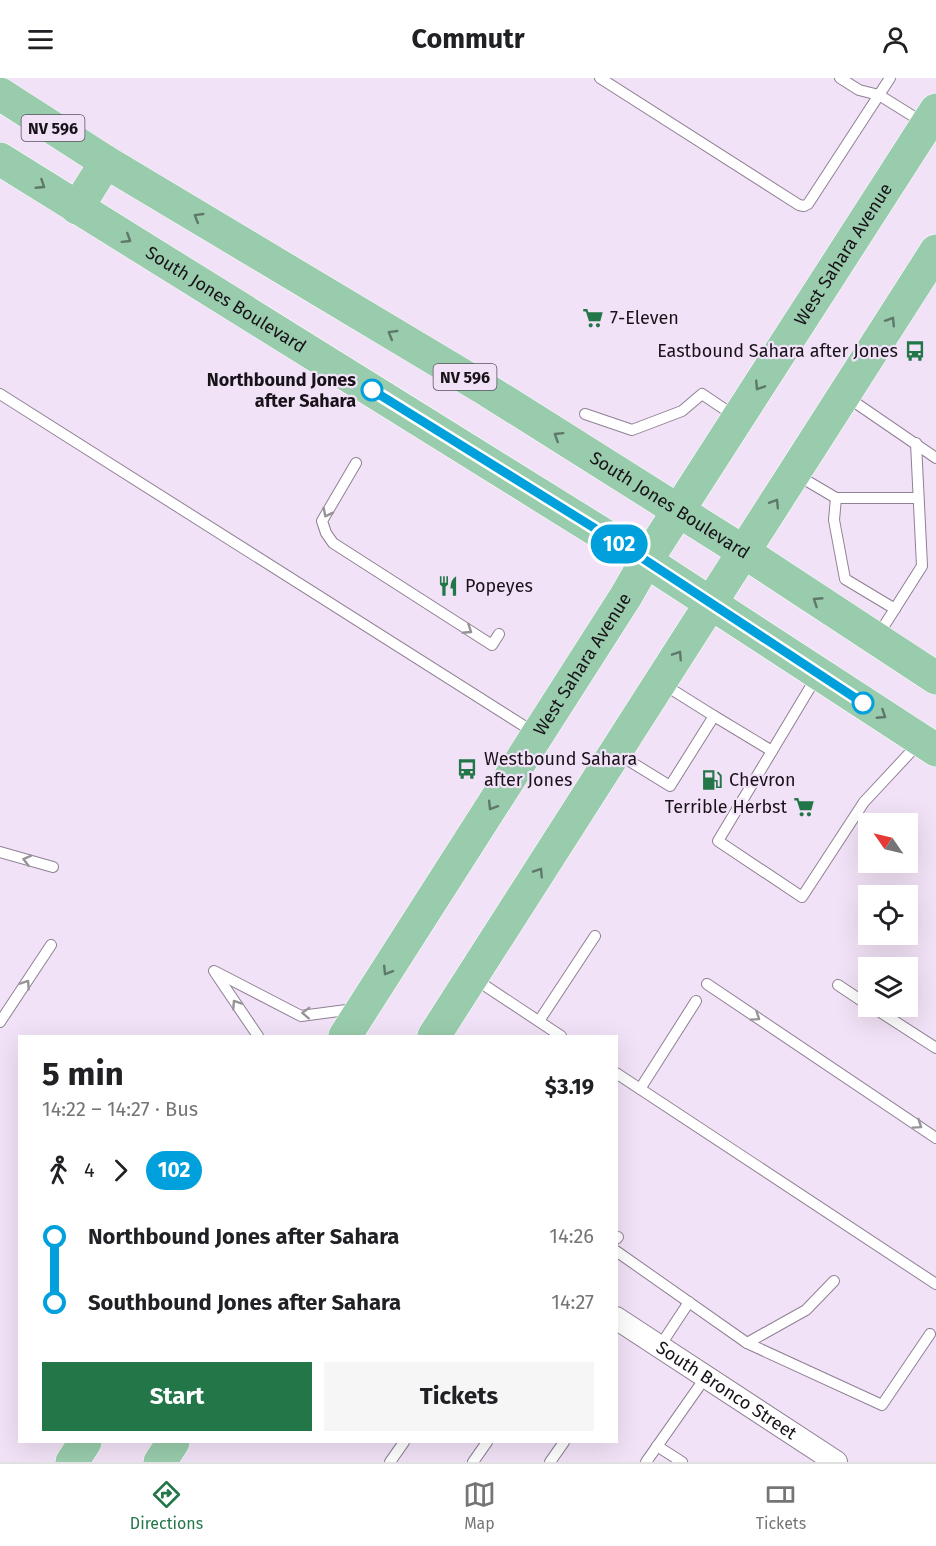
<!DOCTYPE html>
<meta charset="utf-8">
<style>
body{margin:0;font-family:"Fira Sans",sans-serif;background:#f6f6f6;color:#202124;height:100vh;display:flex;flex-direction:column;font-size:22px;white-space:nowrap}
*{box-sizing:border-box;margin:0}
p{font-size:20px;color:#757577}
.icon{flex:none;width:33px;height:33px;fill:none;stroke:currentColor;stroke-width:2;stroke-linecap:round;stroke-linejoin:round}
.map{position:relative;flex:1;overflow:hidden}
.sheet{position:absolute;left:18px;top:957px;width:600px;height:408px;display:flex;flex-direction:column;background:#fff;border-radius:0px;box-shadow:0 6px 24px #0002}
.sheet>*{flex:none}
.badge{padding:0 12px;border-radius:20px;font-size:21px;line-height:39px}
.needle{width:39px;rotate:304deg}
.fabs{position:absolute;left:858px;top:735px;display:grid;gap:12px}
.fabs a{display:grid;place-items:center;width:60px;height:60px;border-radius:0px;background:#fff;box-shadow:0 6px 24px #0002;font-size:30px}
.map>.badge{position:absolute;translate:-50% -50%;box-shadow:0 0 0 3px #fff}
.legs{display:flex;align-items:center;gap:9px;height:66px;padding:0 24px;font-size:20px}
.legs p{margin-inline-start:auto}
.overview{display:flex;align-items:center;justify-content:space-between;height:102px;padding:0 24px}
h1{font-size:33px;font-weight:700;line-height:45px}
.cta{display:flex;gap:12px;margin-top:auto;padding:12px 24px}
.cta a{flex:1;height:69px;border-radius:0px;background:#237648;color:#fff;font-size:24px;font-weight:700;line-height:69px;text-align:center}
.cta a+a{background:#f6f6f6;color:#202124}
ul{padding:0 24px;list-style:none}
li{display:flex;align-items:center;gap:21px;height:66px;font-size:22px}
li i{display:grid;place-items:center;width:9px;height:100%;margin:0 8px;background:currentColor}
li i::after{content:'';width:15px;height:15px;margin:-8px;border:4px solid;border-radius:50%;background:#fff}
li p{margin-inline-start:auto}
li:first-child i{background:linear-gradient(#0000 50%,currentColor 0)}
li:last-child i{background:linear-gradient(currentColor 50%,#0000 0)}
header{display:flex;justify-content:space-between;align-items:center;height:78px;padding:0 24px;background:#fff;font-size:27px;font-weight:700}
.tabs{display:flex;justify-content:space-around;align-items:center;height:84px;border-top:2px solid #e0e0e0;background:#fff;font-size:16px;color:#757577}
.tabs a{display:grid;justify-items:center;gap:3px}
.tabs .current{color:#237648}
.map>svg:first-child{display:block}
.lines{fill:none;stroke-linecap:round;stroke-linejoin:round}
.service-casing{stroke:#8f8194;stroke-width:12}
.minor-casing{stroke:#8f8194;stroke-width:24}
.primary-casing{stroke:#fff;stroke-width:34}
.service{stroke:#fff;stroke-width:10}
.minor{stroke:#fff;stroke-width:22}
.primary{stroke:#99ccad;stroke-width:33}
.oneway{stroke:#5f786a}
.oneway2{stroke:#979498}
.line-1-casing{stroke:#fff;stroke-width:14}
.line-1{stroke:#00a0dc;stroke-width:9}
.stop-1-dot{fill:#fff;stroke:#00a0dc;stroke-width:3}
.labels{text-anchor:middle;stroke-width:4.5;stroke-linejoin:round;paint-order:stroke}
.shield{fill:#f2e2f7;stroke:#59505c;stroke-width:1.5}
.shield-label{font-size:16px;font-weight:bold;fill:#181219}
.street-label{font-size:18px;fill:#181219;stroke:#f2e2f7}
.poi-label{font-size:18px;fill:#181219;stroke:#f2e2f7;text-anchor:start}
.stop-label{font-size:18px;font-weight:bold;fill:#181219;stroke:#f2e2f7;text-anchor:end}
</style>
<header><svg class="icon" aria-label="menu" viewBox="0 0 24 24"><path d="M4 6h16M4 12h16M4 18h16"/></svg>Commutr<svg class="icon" aria-label="person" viewBox="0 0 24 24"><circle cx="12" cy="8" r="4"/><path d="M4 21q1-7 8-7t8 7"/></svg></header>
<div class="map">
<svg width="936" height="1384" viewBox="0 0 936 1384">
<rect width="100%" height="100%" fill="#f2e2f7"/>
<g class="lines">
<g class="service-casing">
<g id="service">
<polyline points="600,0 799,127 804,128 808,126 890,0"/>
<polyline points="840,0 859,12 879,17 924,45"/>
<polyline points="0,316 535,655"/>
<polyline points="847,319 936,380"/>
<polyline points="585,336 632,352 682,333 702,316 736,339"/>
<polyline points="356,385 322,443 326,455 333,465 492,567 499,556"/>
<polyline points="797,397 836,420 918,420"/>
<polyline points="836,420 834,442 845,501 895,531"/>
<polyline points="877,559 922,488 916,365"/>
<polyline points="817,598 718,763 802,819 864,724 919,665"/>
<polyline points="714,638 772,673"/>
<polyline points="618,676 670,708 714,638 663,606"/>
<polyline points="0,774 53,789"/>
<polyline points="214,893 301,938 354,931"/>
<polyline points="216,896 258,958"/>
<polyline points="475,901 561,958"/>
<polyline points="707,906 936,1060"/>
<polyline points="838,907 868,927"/>
<polyline points="871,928 936,970"/>
<polyline points="539,943 595,858"/>
<polyline points="0,944 51,867"/>
<polyline points="616,995 936,1206"/>
<polyline points="640,1011 696,923"/>
<polyline points="616,1161 618,1159"/>
<polyline points="616,1173 747,1265 882,1327 930,1256"/>
<polyline points="747,1265 806,1232 834,1203"/>
<polyline points="660,1268 689,1224"/>
<polyline points="657,1368 682,1384"/>
<polyline points="390,1384 404,1364"/>
<polyline points="473,1384 487,1364"/>
<polyline points="550,1384 564,1364"/>
<polyline points="646,1384 705,1300"/>
</g>
</g>
<g class="minor-casing">
<g id="minor">
<path id="s1" d="M 616,1240 L 836,1384"/>
</g>
</g>
<g class="primary-casing">
<g id="primary">
<path id="s2" d="M 0,16 L 106,84 L 482,309 L 744,474 L 936,600"/>
<path id="s3" d="M 0,81 L 646,483 L 936,672"/>
<polyline points="77,130 106,84"/>
<path id="s4" d="M 345,958 L 626,518 L 646,483 L 936,32"/>
<polyline points="434,958 936,173"/>
<polyline points="72,1384 85,1364"/>
<polyline points="160,1384 173,1364"/>
</g>
</g>
<use href="#service" class="service"/>
<use href="#minor" class="minor"/>
<use href="#primary" class="primary"/>
</g>
<defs><path id="oneway-chevron" d="M-2-3.5L2.5 0L-2 3.5" fill="none" stroke-width="1.6" stroke-linecap="round" stroke-linejoin="round" transform="scale(1.5)"/></defs>
<g class="oneway">
<use href="#oneway-chevron" transform="translate(41 107) rotate(33)"/>
<use href="#oneway-chevron" transform="translate(198 139) rotate(-149)"/>
<use href="#oneway-chevron" transform="translate(127 161) rotate(32)"/>
<use href="#oneway-chevron" transform="translate(891 243) rotate(-58)"/>
<use href="#oneway-chevron" transform="translate(392 256) rotate(-149)"/>
<use href="#oneway-chevron" transform="translate(759 308) rotate(123)"/>
<use href="#oneway-chevron" transform="translate(558 358) rotate(-148)"/>
<use href="#oneway-chevron" transform="translate(775 425) rotate(-58)"/>
<use href="#oneway-chevron" transform="translate(817 523) rotate(-147)"/>
<use href="#oneway-chevron" transform="translate(678 577) rotate(-57)"/>
<use href="#oneway-chevron" transform="translate(882 637) rotate(33)"/>
<use href="#oneway-chevron" transform="translate(492 728) rotate(122)"/>
<use href="#oneway-chevron" transform="translate(539 794) rotate(-57)"/>
<use href="#oneway-chevron" transform="translate(387 893) rotate(122)"/>
</g>
<g class="oneway2">
<use href="#oneway-chevron" transform="translate(327 435) rotate(117)"/>
<use href="#oneway-chevron" transform="translate(468 552) rotate(33)"/>
<use href="#oneway-chevron" transform="translate(27 782) rotate(-165)"/>
<use href="#oneway-chevron" transform="translate(26 906) rotate(-56)"/>
<use href="#oneway-chevron" transform="translate(236 926) rotate(-123)"/>
<use href="#oneway-chevron" transform="translate(306 935) rotate(-178)"/>
<use href="#oneway-chevron" transform="translate(756 939) rotate(34)"/>
<use href="#oneway-chevron" transform="translate(918 1047) rotate(34)"/>
</g>
<g class="lines">
<g class="line-1-casing">
<polyline id="line-1" points="372,312 633,474 863,625"/>
</g>
<use href="#line-1" class="line-1"/>
</g>
<defs>
<g id="supermarket-bare" transform="scale(1.62)"><path d="M-6-5.5h2.5l.6 2H6L4.5 2H-2.5L-4.4-4H-6ZM-1.5 3.2a1.3 1.3 0 1 0 .1 0ZM3 3.2a1.3 1.3 0 1 0 .1 0Z" fill="#237648" stroke="#f2e2f7" stroke-width="2.5" paint-order="stroke"/></g>
<g id="bus-bare" transform="scale(1.62)"><path d="M-5-6H5V4H4V6H2V4H-2V6H-4V4H-5ZM-3.5-4V0h7V-4ZM-3.5 1.2v1.5H-2V1.2ZM2 1.2v1.5H3.5V1.2Z" fill="#237648" stroke="#f2e2f7" stroke-width="2.5" paint-order="stroke"/></g>
<g id="restaurant-bare" transform="scale(1.62)"><path d="M-5-6h1v4h1v-4h1v4h1v-4h1v5L-1.5 .5V6h-2V.5L-5-1ZM5-6V6H3V1.5H1.5Q1.5-4 5-6Z" fill="#237648" stroke="#f2e2f7" stroke-width="2.5" paint-order="stroke"/></g>
<g id="fuel-bare" transform="scale(1.62)"><path d="M-5.5-6h7V0h2V4h1.3V-2.5L3-4.5l.8-.8L6-3V5H2.5V1h-1V6h-7ZM-4.2-4.7v3.2H.2V-4.7Z" fill="#237648" stroke="#f2e2f7" stroke-width="2.5" paint-order="stroke"/></g>
</defs>
<g fill-rule="evenodd">
<use href="#supermarket-bare" x="593" y="240"/>
<use href="#bus-bare" x="915" y="273"/>
<use href="#restaurant-bare" x="448" y="508"/>
<use href="#bus-bare" x="467" y="691"/>
<use href="#fuel-bare" x="712" y="702"/>
<use href="#supermarket-bare" x="804" y="729"/>
</g>
<g class="stop-1-dot">
<circle cx="372" cy="312" r="10"/>
<circle cx="863" cy="625" r="10"/>
</g>
<g class="labels">
<g class="shield">
<rect x="21.5" y="37" width="63" height="26" rx="4.5"/>
<rect x="433.5" y="286" width="63" height="26" rx="4.5"/>
</g>
<g class="shield-label">
<text x="53" y="56">NV 596</text>
<text x="465" y="305">NV 596</text>
</g>
<g class="street-label">
<text dy="6" stroke="none"><textPath href="#s4" startOffset="927">West Sahara Avenue</textPath></text>
<text dy="6" stroke="none"><textPath href="#s3" startOffset="266">South Jones Boulevard</textPath></text>
<text dy="6" stroke="none"><textPath href="#s2" startOffset="786">South Jones Boulevard</textPath></text>
<text dy="6" stroke="none"><textPath href="#s4" startOffset="441">West Sahara Avenue</textPath></text>
<text dy="6" stroke="none"><textPath href="#s1" startOffset="132">South Bronco Street</textPath></text>
</g>
<g class="poi-label">
<text x="610" y="246">7-Eleven</text>
<text x="898" y="279" text-anchor="end">Eastbound Sahara after Jones</text>
<text x="465" y="514">Popeyes</text>
<text x="484" y="687">Westbound Sahara<tspan x="484" dy="21">after Jones</tspan></text>
<text x="729" y="708">Chevron</text>
<text x="787" y="735" text-anchor="end">Terrible Herbst</text>
</g>
<g class="stop-label">
<text x="356" y="308">Northbound Jones<tspan x="356" dy="21">after Sahara</tspan></text>
</g>
</g>
</svg>
<div class="fabs">
<a><svg class="needle" viewBox="-14 -14 28 28"><path d="M0-13l5 13h-10z" fill="#e53935"/><path d="M0 13l5-13h-10z" fill="#757577"/></svg></a>
<a><svg class="icon" aria-label="locate" viewBox="0 0 24 24"><circle cx="12" cy="12" r="6"/><path d="M12 2v4M12 18v4M2 12h4M18 12h4"/></svg></a>
<a><svg class="icon" aria-label="layers" viewBox="0 0 24 24"><path d="M12 4l9 5-9 5-9-5zM3 14l9 5 9-5"/></svg></a>
</div>
<b class="badge" style="left:619px;top:466px;background:#00a0dc;color:#fff">102</b>
<section class="sheet">
<div class="overview"><div><h1>5 min</h1><p>14:22 – 14:27 · Bus</p></div><b>$3.19</b></div>
<div class="legs"><svg class="icon" aria-label="walk" viewBox="0 0 24 24"><circle cx="13" cy="4" r="2"/><path d="M13 8l-2 6 4 7M11 14l-3 7M7 12l3-4h3l4 4"/></svg>4<svg class="icon" aria-label="forward" viewBox="0 0 24 24"><path d="M9 5l7 7-7 7"/></svg><b class="badge" style="background:#00a0dc;color:#fff">102</b></div>
<ul>
<li><i style="color:#00a0dc"></i><b>Northbound Jones after Sahara</b><p>14:26</p></li>
<li><i style="color:#00a0dc"></i><b>Southbound Jones after Sahara</b><p>14:27</p></li>
</ul>
<div class="cta"><a>Start</a><a>Tickets</a></div>
</section>
</div>
<nav class="tabs">
<a class="current"><svg class="icon" aria-label="directions" viewBox="0 0 24 24"><path d="M12 3l9 9-9 9-9-9zM9 14v-3h6M13 9l2 2-2 2"/></svg>Directions</a>
<a><svg class="icon" aria-label="map" viewBox="0 0 24 24"><path d="M3 6l6-2 6 2 6-2v14l-6 2-6-2-6 2zM9 4v14M15 6v14"/></svg>Map</a>
<a><svg class="icon" aria-label="tickets" viewBox="0 0 24 24"><path d="M3 7h18v10H3zM15 7v10"/></svg>Tickets</a>
</nav>
